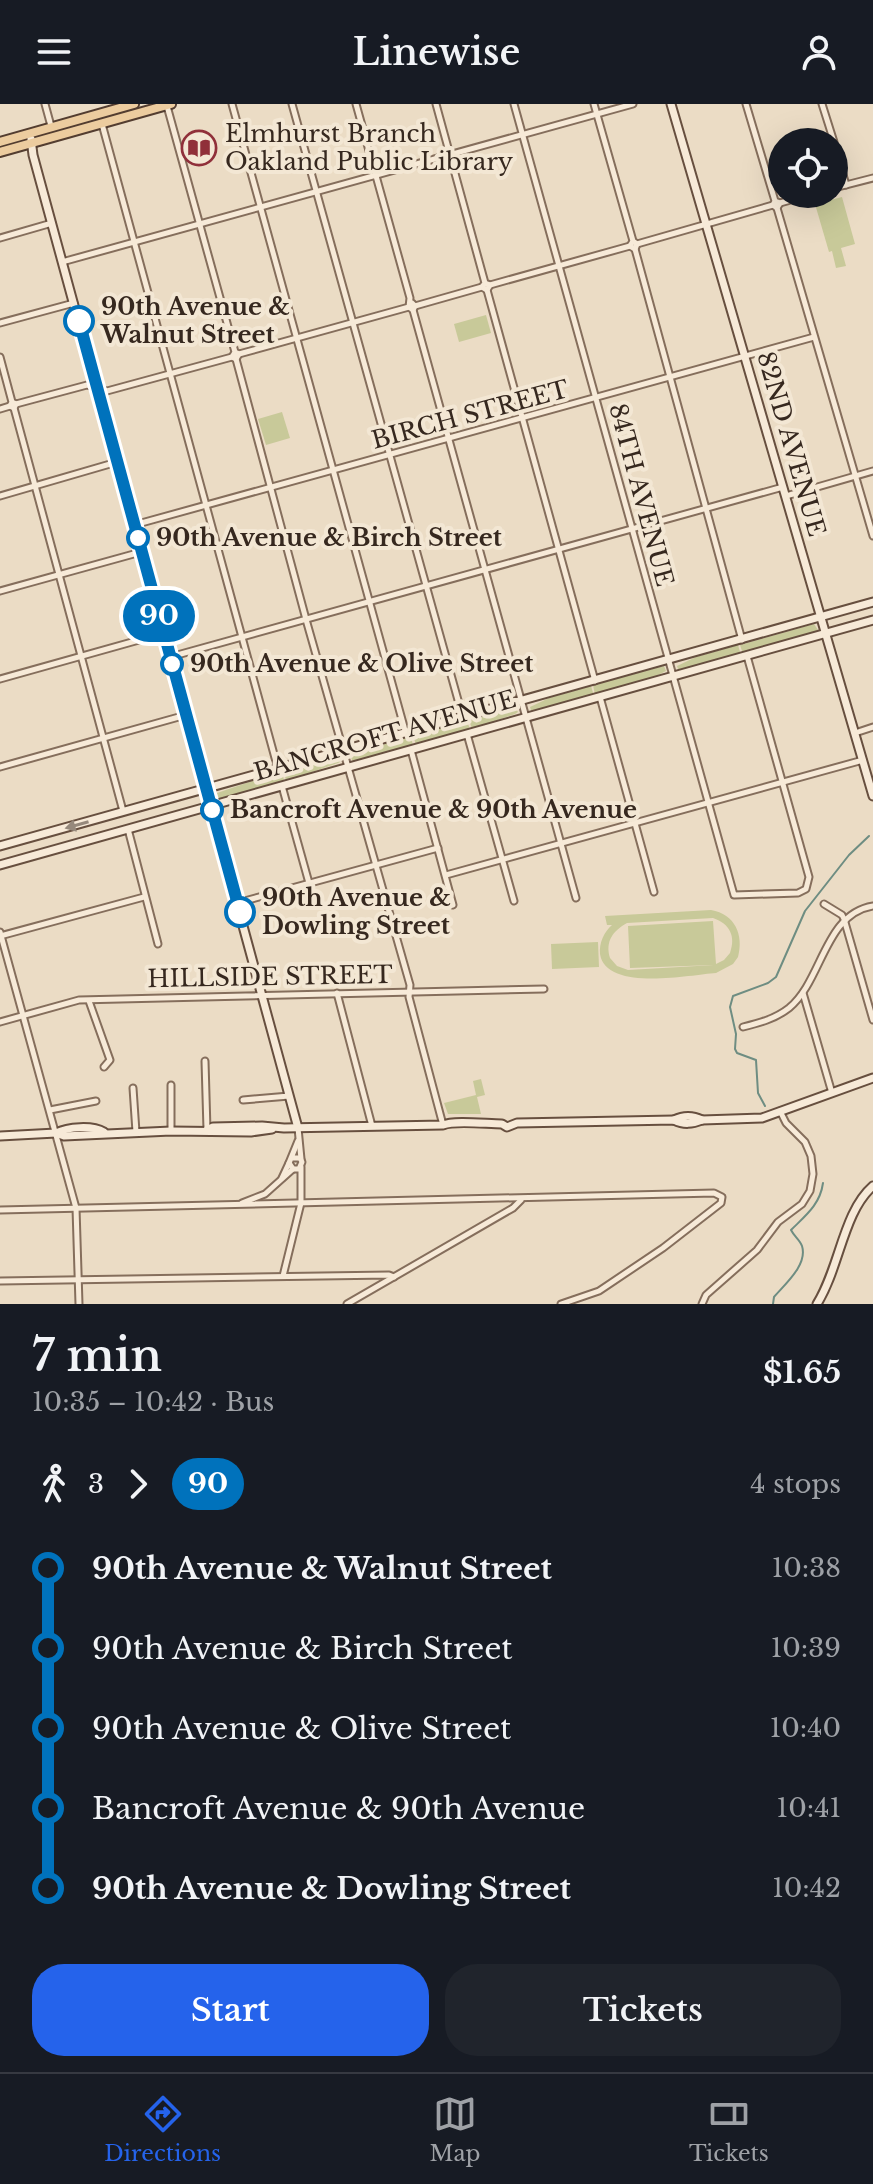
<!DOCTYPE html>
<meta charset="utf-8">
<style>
body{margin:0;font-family:"Libre Baskerville",serif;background:#20242c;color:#f1f3f6;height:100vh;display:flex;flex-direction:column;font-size:30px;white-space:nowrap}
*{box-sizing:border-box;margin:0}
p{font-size:26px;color:#9ea1a6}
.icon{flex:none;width:44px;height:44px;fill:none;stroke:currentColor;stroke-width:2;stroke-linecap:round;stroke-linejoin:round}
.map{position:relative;height:1200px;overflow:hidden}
.drawer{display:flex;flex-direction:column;background:#171b24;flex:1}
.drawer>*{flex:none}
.badge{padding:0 16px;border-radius:26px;font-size:28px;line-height:52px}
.tools{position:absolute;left:768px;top:24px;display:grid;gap:16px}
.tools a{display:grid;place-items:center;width:80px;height:80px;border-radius:50%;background:#171b24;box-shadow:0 8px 32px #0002;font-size:40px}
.map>.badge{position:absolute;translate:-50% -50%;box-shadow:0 0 0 4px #fff}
.legs{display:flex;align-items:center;gap:12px;height:88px;padding:0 32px;font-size:26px}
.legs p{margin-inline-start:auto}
.headline{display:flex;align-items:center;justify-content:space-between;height:136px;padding:0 32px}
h1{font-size:44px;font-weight:600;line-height:60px}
.cta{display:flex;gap:16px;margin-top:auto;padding:16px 32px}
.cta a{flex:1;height:92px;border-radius:32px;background:#2563eb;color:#fff;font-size:32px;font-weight:600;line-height:92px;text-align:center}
.cta a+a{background:#20242c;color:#f1f3f6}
ul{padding:0 32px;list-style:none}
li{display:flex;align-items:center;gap:28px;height:80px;font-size:30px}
li i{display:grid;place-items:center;width:12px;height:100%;margin:0 10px;background:currentColor}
li i::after{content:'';width:20px;height:20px;margin:-10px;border:6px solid;border-radius:50%;background:#171b24}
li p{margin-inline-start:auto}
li:first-child i{background:linear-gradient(#0000 50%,currentColor 0)}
li:last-child i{background:linear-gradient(currentColor 50%,#0000 0)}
header{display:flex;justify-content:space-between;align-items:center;height:104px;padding:0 32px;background:#171b24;font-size:36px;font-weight:600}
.dock{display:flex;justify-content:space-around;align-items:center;height:112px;border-top:2px solid #363941;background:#171b24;font-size:22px;color:#9ea1a6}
.dock a{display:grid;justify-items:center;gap:4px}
.dock .on{color:#2563eb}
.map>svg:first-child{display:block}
.green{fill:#c8c999;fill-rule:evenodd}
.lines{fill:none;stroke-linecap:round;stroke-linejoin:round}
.stream{stroke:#6e8d82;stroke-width:2}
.street-casing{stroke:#856e5c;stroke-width:9}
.secondary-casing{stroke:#674f3f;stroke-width:11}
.primary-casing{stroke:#533d30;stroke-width:12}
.street{stroke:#f7ead8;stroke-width:5}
.secondary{stroke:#f7ead8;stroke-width:7}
.primary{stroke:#eccc9f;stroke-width:8}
.oneway{fill:#96897c}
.line-1-casing{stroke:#fff;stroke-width:18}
.line-1{stroke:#0072bc;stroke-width:12}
.stop-1-dot{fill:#fff;stroke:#0072bc;stroke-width:4}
.labels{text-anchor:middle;stroke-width:8;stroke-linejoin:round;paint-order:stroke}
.poi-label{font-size:24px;fill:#36281f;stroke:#f3e7d4;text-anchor:start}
.stop-label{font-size:24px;font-weight:bold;fill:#36281f;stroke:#f3e7d4;text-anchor:start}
.street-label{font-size:24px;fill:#36281f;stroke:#f3e7d4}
</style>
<header><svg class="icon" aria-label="menu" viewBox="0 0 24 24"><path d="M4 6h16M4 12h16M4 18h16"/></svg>Linewise<svg class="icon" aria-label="person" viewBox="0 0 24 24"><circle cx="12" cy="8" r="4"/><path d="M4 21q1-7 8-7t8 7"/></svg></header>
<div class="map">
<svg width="873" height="1200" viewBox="0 0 873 1200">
<rect width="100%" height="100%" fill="#ebdcc5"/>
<g class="green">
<polygon points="842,93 855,140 841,144 846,162 836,164 832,147 829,148 815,100"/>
<polygon points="486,211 491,229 459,238 454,220"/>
<polygon points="282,308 290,334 266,341 258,315"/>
<polygon points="814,520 818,526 814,528 743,550 740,541"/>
<polygon points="738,541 741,551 679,568 677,562 696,553"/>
<polygon points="664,562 666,567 646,577 595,591 593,581"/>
<polygon points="591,582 594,592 532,609 530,603 549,594"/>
<polygon points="515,603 518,608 515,610 472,625 469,616"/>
<polygon points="467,616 470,626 416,641 413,631"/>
<polygon points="411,632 413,642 353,658 351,653 354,650"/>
<polygon points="337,652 340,658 338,659 286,677 284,667"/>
<polygon points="282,667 284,677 219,695 217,689"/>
<path d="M 711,806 C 735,810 744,831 738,853 L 733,860 L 716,869 C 689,871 606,888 600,850 C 599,839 604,828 612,821 L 607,821 L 605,812 ZM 713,814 C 730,820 736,832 730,849 L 724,856 L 716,860 L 713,817 L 628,822 L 630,864 L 714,861 L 628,866 L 617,862 L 610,854 C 605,837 613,827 627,819 Z"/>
<polygon points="598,838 599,863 552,865 551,840"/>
<polygon points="481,975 485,991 477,993 481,1010 448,1010 444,999 476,991 473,977"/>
</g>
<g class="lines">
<g class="stream">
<polyline points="765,1002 758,989 756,956 737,949 735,945 736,930 730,903 733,892 768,879 776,873 805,807 849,751 869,732"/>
<path d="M 773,1200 L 774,1193 C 784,1181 808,1161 802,1142 C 800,1136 794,1132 791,1126 C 805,1112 820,1101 823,1079"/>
</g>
<g class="street-casing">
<g id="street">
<polyline points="45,0 51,22"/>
<polyline points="232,0 406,630"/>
<polyline points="292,0 463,614"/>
<polyline points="356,0 410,194 409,203 413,206 415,202 412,199"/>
<polyline points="436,0 485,179 482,183 487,186 490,181 485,179"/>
<polyline points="514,0 734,791 798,789 806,785 809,773 747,552"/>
<polyline points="594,0 633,137 630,142 635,145 637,140 633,137"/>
<polyline points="746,0 775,97 773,101 777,104 780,99 775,97"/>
<polyline points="822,0 834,38"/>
<polyline points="167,2 235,248 239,250 236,255 232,253 235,248"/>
<polyline points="102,20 278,665"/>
<polyline points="834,40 846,81"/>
<polyline points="834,84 873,74"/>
<polyline points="780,99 812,90"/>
<polyline points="777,104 873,432"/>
<polyline points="0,134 52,119"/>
<polyline points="637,140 773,101"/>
<polyline points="635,145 742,536"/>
<polyline points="62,158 633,0"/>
<polyline points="490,181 630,142"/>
<polyline points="487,186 595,577"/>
<polyline points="415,202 482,183"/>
<polyline points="413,206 576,794"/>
<polyline points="0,219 74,199"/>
<polyline points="239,250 409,203"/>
<polyline points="0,253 12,298 16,300 14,304 10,302 12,298"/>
<polyline points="236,255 307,519 410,881 409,893 443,1021"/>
<polyline points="16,300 87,281 107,287 232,253"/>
<polyline points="14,304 123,707"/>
<polyline points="0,305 10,302"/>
<polyline points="0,392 117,358"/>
<polyline points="786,392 873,367"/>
<polyline points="134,421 814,233"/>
<polyline points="0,487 141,448"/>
<polyline points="170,553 783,383"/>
<polyline points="0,575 164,529"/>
<polyline points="600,593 654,788"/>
<polyline points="855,629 873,623"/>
<polyline points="467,630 514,797"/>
<polyline points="411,646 453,801"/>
<polyline points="0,663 186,611"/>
<polyline points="282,682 309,779"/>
<polyline points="128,725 158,840"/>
<polyline points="446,771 863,656"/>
<polyline points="237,799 438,744"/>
<polyline points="824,800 842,811 844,815 873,916"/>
<polyline points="0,828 76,1104 79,1200"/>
<polyline points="0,832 144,793"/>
<polyline points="337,889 372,1022"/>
<polyline points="803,889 832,989"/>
<polyline points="89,897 110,956 104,963"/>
<polyline points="0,918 79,896 544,885"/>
<path d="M 743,923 C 759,919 775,915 789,904 C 823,876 824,810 873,802"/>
<polyline points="205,957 207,1026"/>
<polyline points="171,981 171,1027"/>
<polyline points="133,984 136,1028"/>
<polyline points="243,996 289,992"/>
<polyline points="50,1006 96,997"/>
<polyline points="298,1024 301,1055"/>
<polyline points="291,1054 300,1054 302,1058 299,1065 293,1065 289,1059 298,1037"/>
<polyline points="282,1074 289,1059"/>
<polyline points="242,1099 265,1090 293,1065"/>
<polyline points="0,1106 714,1089 722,1093 721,1099 663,1144 599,1187 561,1200"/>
<polyline points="283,1172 301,1099 301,1063"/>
<polyline points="0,1177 389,1171 394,1173"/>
<polyline points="347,1200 513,1104 521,1096"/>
<polyline points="702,1200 706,1191 757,1146 778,1118 802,1100 810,1087 813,1070 811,1052 805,1038 786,1019 780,1007"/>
</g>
</g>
<g class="secondary-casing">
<g id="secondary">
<polyline points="671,0 873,692"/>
<polyline points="31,35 33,51 298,1024"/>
<polyline points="0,742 873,498"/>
<polyline points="0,761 873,516"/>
<path d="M 674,1016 C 684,1011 692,1011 702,1016"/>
<path d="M 207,1026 L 213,1023 L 262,1022 L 284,1024 L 443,1021 C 454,1016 487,1020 502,1020 L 507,1023 L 517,1019 L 674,1016 C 684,1021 692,1020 702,1016 L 762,1014 L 873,974"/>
<polyline points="56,1029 64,1032 171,1027 251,1028 272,1025"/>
<path d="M 0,1032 L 56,1029 C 68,1023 92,1021 104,1028"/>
<path d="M 817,1200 C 840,1163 843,1108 873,1082"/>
</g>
</g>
<g class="primary-casing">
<g id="primary">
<polyline points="0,38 134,0"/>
<polyline points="0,48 171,0"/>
</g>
</g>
<use href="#street" class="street"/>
<use href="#secondary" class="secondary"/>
<use href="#primary" class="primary"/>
</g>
<defs><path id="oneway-solid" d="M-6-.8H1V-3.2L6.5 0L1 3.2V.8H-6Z" transform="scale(2)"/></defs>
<use class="oneway" href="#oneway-solid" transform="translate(77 721) rotate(164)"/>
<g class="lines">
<g class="line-1-casing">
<polyline id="line-1" points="79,217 240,808"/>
</g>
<use href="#line-1" class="line-1"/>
</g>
<defs>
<g id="library-ring" transform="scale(1.8)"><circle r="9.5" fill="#f3e7d4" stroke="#90303a" stroke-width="1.5"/><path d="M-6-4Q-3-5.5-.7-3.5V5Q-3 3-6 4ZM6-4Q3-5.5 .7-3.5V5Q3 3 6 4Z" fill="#90303a"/></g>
</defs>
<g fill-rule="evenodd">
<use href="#library-ring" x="199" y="44"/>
</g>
<g class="stop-1-dot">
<circle cx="79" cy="217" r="14"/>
<circle cx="138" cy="434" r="10"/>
<circle cx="172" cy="560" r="10"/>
<circle cx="212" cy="706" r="10"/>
<circle cx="240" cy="808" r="14"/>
</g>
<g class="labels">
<g class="poi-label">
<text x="225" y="38">Elmhurst Branch<tspan x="225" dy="28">Oakland Public Library</tspan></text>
</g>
<g class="stop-label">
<text x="101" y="211">90th Avenue &amp;<tspan x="101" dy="28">Walnut Street</tspan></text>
<text x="156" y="442">90th Avenue &amp; Birch Street</text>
<text x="190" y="568">90th Avenue &amp; Olive Street</text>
<text x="230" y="714">Bancroft Avenue &amp; 90th Avenue</text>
<text x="262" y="802">90th Avenue &amp;<tspan x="262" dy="28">Dowling Street</tspan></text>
</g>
<g class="street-label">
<text transform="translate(470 311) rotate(-15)" y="8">BIRCH STREET</text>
<text transform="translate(791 340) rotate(74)" y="8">82ND AVENUE</text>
<text transform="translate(641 391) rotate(75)" y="8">84TH AVENUE</text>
<text transform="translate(385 632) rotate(-16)" y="8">BANCROFT AVENUE</text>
<text transform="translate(270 873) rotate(-1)" y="8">HILLSIDE STREET</text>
</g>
</g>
</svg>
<div class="tools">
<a><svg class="icon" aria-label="locate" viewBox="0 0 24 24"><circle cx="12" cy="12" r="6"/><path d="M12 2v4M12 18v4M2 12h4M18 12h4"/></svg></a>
</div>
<b class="badge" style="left:159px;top:512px;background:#0072bc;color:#fff">90</b>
</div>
<section class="drawer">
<div class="headline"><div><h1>7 min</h1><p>10:35 – 10:42 · Bus</p></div><b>$1.65</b></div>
<div class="legs"><svg class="icon" aria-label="walk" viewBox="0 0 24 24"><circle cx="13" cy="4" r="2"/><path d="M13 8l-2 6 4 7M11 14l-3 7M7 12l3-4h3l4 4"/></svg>3<svg class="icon" aria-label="forward" viewBox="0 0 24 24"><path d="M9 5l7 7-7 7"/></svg><b class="badge" style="background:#0072bc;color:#fff">90</b><p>4 stops</p></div>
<ul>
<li><i style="color:#0072bc"></i><b>90th Avenue &amp; Walnut Street</b><p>10:38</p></li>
<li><i style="color:#0072bc"></i><span>90th Avenue &amp; Birch Street</span><p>10:39</p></li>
<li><i style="color:#0072bc"></i><span>90th Avenue &amp; Olive Street</span><p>10:40</p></li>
<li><i style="color:#0072bc"></i><span>Bancroft Avenue &amp; 90th Avenue</span><p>10:41</p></li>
<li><i style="color:#0072bc"></i><b>90th Avenue &amp; Dowling Street</b><p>10:42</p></li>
</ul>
<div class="cta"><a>Start</a><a>Tickets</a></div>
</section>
<nav class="dock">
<a class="on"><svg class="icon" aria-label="directions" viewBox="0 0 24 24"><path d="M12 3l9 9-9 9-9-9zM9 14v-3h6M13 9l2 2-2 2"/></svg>Directions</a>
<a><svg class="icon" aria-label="map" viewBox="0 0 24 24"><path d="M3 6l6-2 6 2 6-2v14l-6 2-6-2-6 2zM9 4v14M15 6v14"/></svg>Map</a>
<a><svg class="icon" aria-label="tickets" viewBox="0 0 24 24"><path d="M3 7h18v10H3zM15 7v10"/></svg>Tickets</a>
</nav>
